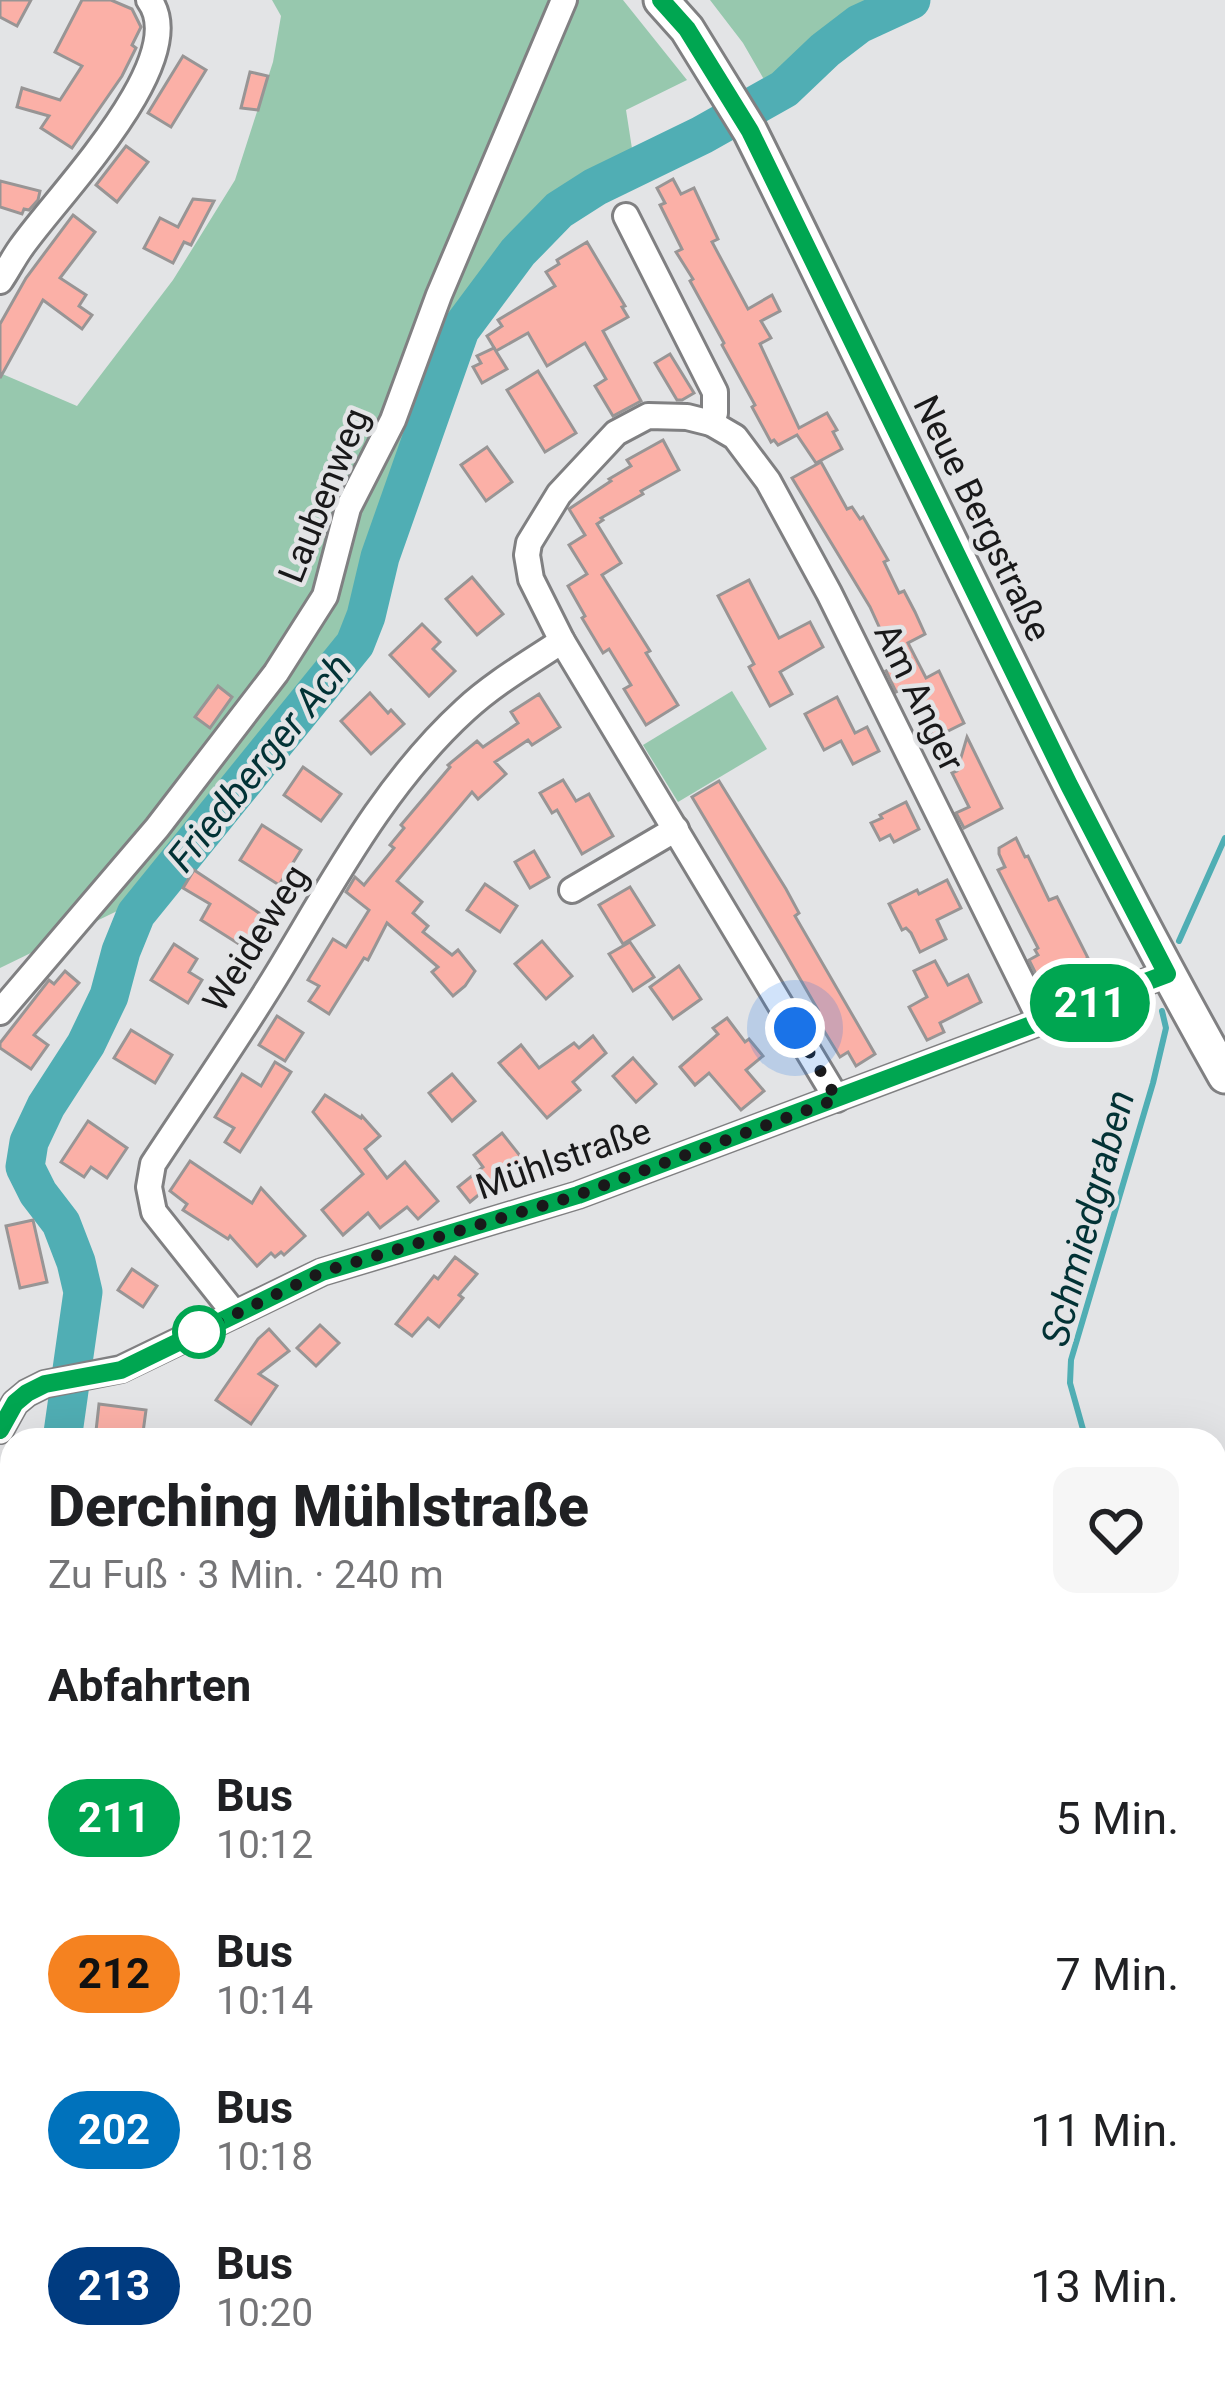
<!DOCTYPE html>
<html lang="de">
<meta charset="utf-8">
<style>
body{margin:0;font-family:Roboto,sans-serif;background:#f6f6f6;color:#202124;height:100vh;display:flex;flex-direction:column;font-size:45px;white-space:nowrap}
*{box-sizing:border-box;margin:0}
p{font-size:39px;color:#757577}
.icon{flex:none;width:66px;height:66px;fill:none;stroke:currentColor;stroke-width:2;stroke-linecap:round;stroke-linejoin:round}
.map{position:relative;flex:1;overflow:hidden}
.drawer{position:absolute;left:0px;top:1428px;width:1227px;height:963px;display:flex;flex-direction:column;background:#fff;border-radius:36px 36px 0 0;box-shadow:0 12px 48px #0002}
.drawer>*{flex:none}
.badge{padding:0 24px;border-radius:39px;font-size:42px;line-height:78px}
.you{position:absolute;width:60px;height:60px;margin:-30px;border:9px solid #fff;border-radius:50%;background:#1a73e8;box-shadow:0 0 0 18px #1a73e833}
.map>.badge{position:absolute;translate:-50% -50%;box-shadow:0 0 0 6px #fff}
h2{padding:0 48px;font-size:45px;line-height:108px}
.round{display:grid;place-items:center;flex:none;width:126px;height:126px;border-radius:24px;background:#f6f6f6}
.summary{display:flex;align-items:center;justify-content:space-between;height:204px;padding:0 48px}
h1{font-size:57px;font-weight:800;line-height:90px}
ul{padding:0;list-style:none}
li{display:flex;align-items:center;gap:36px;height:156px;padding:0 48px}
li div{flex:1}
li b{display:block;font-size:45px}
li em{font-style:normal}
li .badge{min-width:132px;font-weight:700;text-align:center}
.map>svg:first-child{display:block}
.green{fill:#97c8ae}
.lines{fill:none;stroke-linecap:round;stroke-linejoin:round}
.stream{stroke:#50aeb4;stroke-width:6}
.river{stroke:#50aeb4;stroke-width:39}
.building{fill:#fbb0a7;stroke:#989595;stroke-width:3}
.street-casing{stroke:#808082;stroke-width:30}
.secondary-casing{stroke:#808082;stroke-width:39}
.street{stroke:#fff;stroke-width:24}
.secondary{stroke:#fff;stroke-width:33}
.line-casing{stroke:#fff;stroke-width:27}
.line{stroke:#00a651;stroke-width:18}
.walk{stroke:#19191a;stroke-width:12;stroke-dasharray:0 21.6}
.stop-dot{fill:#fff;stroke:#00a651;stroke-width:6}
.labels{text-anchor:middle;stroke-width:9;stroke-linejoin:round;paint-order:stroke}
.street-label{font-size:36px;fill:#19191a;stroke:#e3e4e6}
.water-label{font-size:39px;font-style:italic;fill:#023235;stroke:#e3e4e6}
</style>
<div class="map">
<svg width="1225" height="2389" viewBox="0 0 1225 2389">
<rect width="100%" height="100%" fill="#e3e4e6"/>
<g class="green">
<polygon points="272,0 623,0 687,80 626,110 633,155 578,182 544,208 507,250 449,329 345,640 150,895 0,968 0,373 77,406 173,280 235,180 273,62 281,16"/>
<polygon points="710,0 884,0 841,20 770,90 743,43"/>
<polygon points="732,691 767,749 678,802 643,745"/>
</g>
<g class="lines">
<g class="stream">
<polyline points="1179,941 1225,838"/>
<polyline points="1086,1440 1070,1383 1071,1360 1153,1083 1166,1028 1162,1011"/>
</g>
<polyline class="river" points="62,1440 83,1292 76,1262 61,1223 38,1193 25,1167 29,1142 46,1106 86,1044 109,996 121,951 136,914 355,644 366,616 380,557 460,330 518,252 559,210 595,187 702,135 784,89 825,50 859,24 911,0"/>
</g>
<g class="building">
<polygon points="0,0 31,0 17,26 0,17"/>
<polygon points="82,0 111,0 132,9 141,27 132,45 136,48 122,76 72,148 41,128 49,116 17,107 22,88 60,100 82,66 55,52"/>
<polygon points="183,56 206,70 171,127 148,113"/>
<polygon points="250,72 268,76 258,110 241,108"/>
<polygon points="126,146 148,162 117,202 96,185"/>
<polygon points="673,179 681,194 694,188 718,239 712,242 748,309 772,295 780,311 761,321 771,338 760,344 799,428 827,413 837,430 833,432 842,449 816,463 797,435 778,445 774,440 771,442 752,407 755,405 722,345 724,343 690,281 693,279 676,252 682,249 660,205 665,203 657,188"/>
<polygon points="0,181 40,191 38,200 29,210 24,209 22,214 0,207"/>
<polygon points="193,199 214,201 191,245 184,242 173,263 144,248 160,218 178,227"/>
<polygon points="73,215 95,232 60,278 86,295 79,306 92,315 82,329 43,300 0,378 0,324 26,278"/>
<polygon points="587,242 625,306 622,307 628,317 603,331 641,401 613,416 595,386 606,379 585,343 547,366 528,333 496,351 487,336 502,326 498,320 555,286 546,272 559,264 557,260"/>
<polygon points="494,348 507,369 482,383 473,367 481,363 477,356"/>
<polygon points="670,354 694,393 682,400 677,400 655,363"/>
<polygon points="538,371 576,433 545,452 507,390"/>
<polygon points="663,440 679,470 641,491 643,494 601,518 603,520 597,524 621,563 602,575 650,651 646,653 678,705 646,725 624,689 631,685 609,649 603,653 582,618 585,616 568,586 587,574 569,545 585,535 569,509 611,481 609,479 631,466 627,460"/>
<polygon points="487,447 512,482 486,501 461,465"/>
<polygon points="821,462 847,509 852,507 860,519 863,517 888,560 884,562 899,593 904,591 915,612 925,634 908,643 926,678 939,671 964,723 934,738 908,686 896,692 886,671 897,666 870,607 792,478"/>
<polygon points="472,577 503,614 477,635 446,599"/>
<polygon points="749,580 779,638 810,622 823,647 780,672 792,694 770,706 749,667 754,664 718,596"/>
<polygon points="422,624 440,642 433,649 455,671 429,696 390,655"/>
<polygon points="218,686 232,697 210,728 195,717"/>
<polygon points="370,693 388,713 391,710 404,724 371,754 341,721"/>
<polygon points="539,694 560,727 532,745 528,740 495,762 506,774 478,799 472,792 397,881 422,902 413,913 428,926 423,932 452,955 458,950 475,971 465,986 453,996 432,972 438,967 387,923 368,960 364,958 329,1014 309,1001 319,986 308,980 333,939 346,947 369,910 346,892 355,877 364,885 394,848 390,845 404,828 401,825 450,767 448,765 477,741 483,747 518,723 511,712"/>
<polygon points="837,697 855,733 867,727 879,751 853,764 841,741 824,750 805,714"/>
<polygon points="967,737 1002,808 964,828 956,813 969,807 952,773 957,771"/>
<polygon points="303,767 341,794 321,821 284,795"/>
<polygon points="563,780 576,801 589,794 613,836 582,854 557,810 552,813 540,793"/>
<polygon points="719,781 786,889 799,913 795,916 875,1054 856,1066 848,1052 840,1057 813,1013 818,1010 784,951 692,797"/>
<polygon points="906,802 919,829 894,842 890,835 880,840 871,823 882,818 880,815"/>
<polygon points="262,825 301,850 279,885 240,860"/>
<polygon points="1016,838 1025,857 1028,856 1049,900 1057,897 1088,958 1040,982 1029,960 1038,955 1035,950 1038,948 998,870 1005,867 999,854 999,848"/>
<polygon points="534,851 549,877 530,888 515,862"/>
<polygon points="194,870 262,915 242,946 201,920 210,904 183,888"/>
<polygon points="947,880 961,908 937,920 946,939 920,952 911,933 906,928 902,930 889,904 917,890 919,894"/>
<polygon points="485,884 517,906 500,932 467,910"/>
<polygon points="630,887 654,925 623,944 599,905"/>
<polygon points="542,941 572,976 546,999 515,964"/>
<polygon points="630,942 654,977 633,991 609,954"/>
<polygon points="174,944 197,959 189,972 202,980 188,1003 151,980"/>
<polygon points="935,961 948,985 968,975 981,1002 940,1023 944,1032 927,1040 909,1007 927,997 914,971"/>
<polygon points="679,966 701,999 673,1019 650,987"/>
<polygon points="65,971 79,983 34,1035 48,1045 31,1069 0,1048 0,1043 49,980 54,984"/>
<polygon points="277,1016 303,1033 285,1061 259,1045"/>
<polygon points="727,1018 745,1042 749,1039 763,1056 746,1070 764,1091 741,1110 709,1073 695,1085 680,1067 718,1034 713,1028"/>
<polygon points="131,1030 172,1055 155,1083 114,1058"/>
<polygon points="593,1036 606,1053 573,1082 580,1090 547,1118 499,1063 521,1045 539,1068 574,1043 579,1048"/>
<polygon points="633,1058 656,1084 636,1102 613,1076"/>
<polygon points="275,1062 291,1072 240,1152 225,1142 234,1128 215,1117 242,1074 261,1086"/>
<polygon points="452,1074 475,1101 452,1121 429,1093"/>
<polygon points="325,1095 361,1118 362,1116 380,1136 365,1149 387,1178 405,1162 438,1201 418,1219 407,1207 380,1228 368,1213 343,1235 322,1210 363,1174 313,1112"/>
<polygon points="88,1121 127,1148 107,1178 91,1167 84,1177 61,1162"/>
<polygon points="502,1133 529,1167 501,1190 494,1182 470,1202 458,1187 483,1167 474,1155"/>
<polygon points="190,1161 252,1203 261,1188 305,1236 284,1255 281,1252 275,1257 271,1253 257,1266 230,1236 228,1239 183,1210 187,1204 170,1191"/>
<polygon points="33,1220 47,1282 20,1288 6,1226"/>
<polygon points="455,1257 477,1274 459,1295 463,1298 439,1327 428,1318 412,1336 396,1324 434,1276 438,1279"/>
<polygon points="132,1269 157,1286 143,1307 118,1290"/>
<polygon points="320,1325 339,1343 316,1366 297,1348"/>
<polygon points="269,1329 289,1351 259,1374 277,1386 251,1424 216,1400 258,1339"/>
<polygon points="99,1404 146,1410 142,1440 95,1440"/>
</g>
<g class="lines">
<g class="street-casing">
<g id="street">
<polyline points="626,216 715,392 715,413 711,423"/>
<path d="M 0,281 C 7,271 13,259 20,249 C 53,200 194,60 149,0"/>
<polyline points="572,890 676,829"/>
<polyline points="0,1012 157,828 276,673 325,596 348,508 393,420 439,295 564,0"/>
<polyline points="837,1099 562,641 531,579 527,555 529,543 559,494 616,433 648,416 687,417 711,423 735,437 768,481 829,593 1041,1021"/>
<path d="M 235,1314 L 154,1212 L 149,1187 L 153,1164 C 195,1100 239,1037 279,971 C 334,880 385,783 465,710 C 494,683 529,663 562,641"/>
<polyline points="0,1430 15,1403 27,1393 45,1384 121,1369 322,1272 578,1195 1167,974"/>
<polyline points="0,1659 12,1670"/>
<polyline points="0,1718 12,1703"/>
<polyline points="1197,2379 1225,2389"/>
<polyline points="54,2389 59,2379"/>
<polyline points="302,2389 305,2379"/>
<polyline points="740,2389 742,2379"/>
<polyline points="1006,2389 1007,2379"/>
</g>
</g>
<g class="secondary-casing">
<path id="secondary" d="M 661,0 L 687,29 L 750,131 C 907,446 1052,769 1225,1076"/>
</g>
<use href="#street" class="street"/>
<use href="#secondary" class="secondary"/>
</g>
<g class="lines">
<g class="line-casing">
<polyline id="line" points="0,1430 15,1403 27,1393 45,1384 121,1370 322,1272 578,1195 1167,974 1069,785 750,131 687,29 661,0"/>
</g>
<use href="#line" class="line"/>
<polyline class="walk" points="199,1332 322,1272 578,1195 837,1099 795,1028"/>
</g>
<circle class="stop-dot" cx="199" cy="1332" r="24"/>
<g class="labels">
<g class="street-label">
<text transform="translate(323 495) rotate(-68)" y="13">Laubenweg</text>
<text transform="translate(983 518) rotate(64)" y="13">Neue Bergstraße</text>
<text transform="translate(920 697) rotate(64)" y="13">Am Anger</text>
<text transform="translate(255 938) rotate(-58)" y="13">Weideweg</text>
<text transform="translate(563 1158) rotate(-19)" y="13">Mühlstraße</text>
</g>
<g class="water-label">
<text transform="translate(259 762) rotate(-51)" y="14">Friedberger Ach</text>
<text transform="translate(1087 1218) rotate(-75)" y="14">Schmiedgraben</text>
</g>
</g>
</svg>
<div class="you" style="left:795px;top:1028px"></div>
<b class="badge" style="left:1090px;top:1003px;background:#00a651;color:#fff">211</b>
<section class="drawer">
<div class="summary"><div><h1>Derching Mühlstraße</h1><p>Zu Fuß · 3 Min. · 240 m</p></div><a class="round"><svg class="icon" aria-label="heart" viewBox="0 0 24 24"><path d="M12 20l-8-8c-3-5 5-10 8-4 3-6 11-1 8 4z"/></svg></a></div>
<h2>Abfahrten</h2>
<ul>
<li><span class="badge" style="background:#00a651;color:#fff">211</span><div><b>Bus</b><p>10:12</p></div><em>5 Min.</em></li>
<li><span class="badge" style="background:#f58220;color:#111">212</span><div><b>Bus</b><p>10:14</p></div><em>7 Min.</em></li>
<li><span class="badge" style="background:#0072bc;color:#fff">202</span><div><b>Bus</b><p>10:18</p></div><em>11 Min.</em></li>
<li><span class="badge" style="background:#003b80;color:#fff">213</span><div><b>Bus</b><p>10:20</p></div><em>13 Min.</em></li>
</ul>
</section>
</div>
